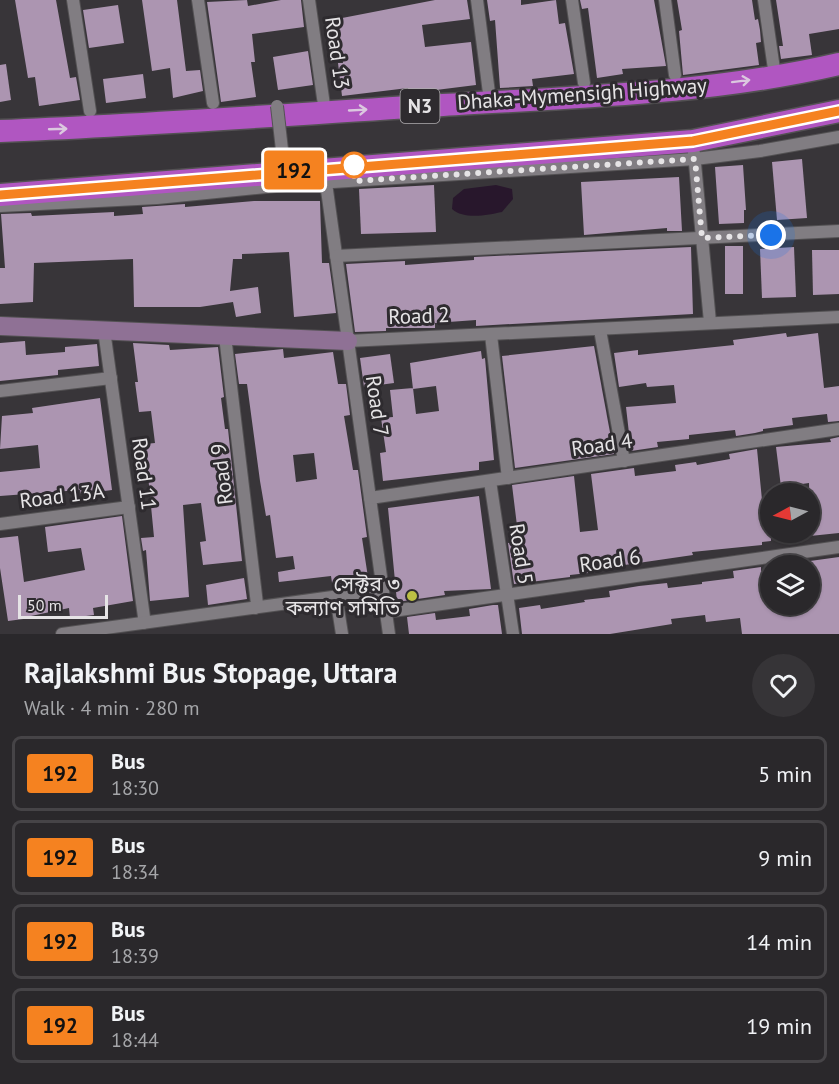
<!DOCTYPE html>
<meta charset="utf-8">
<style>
body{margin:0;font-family:"PT Sans","Noto Sans Bengali",sans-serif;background:#363437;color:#f1f3f6;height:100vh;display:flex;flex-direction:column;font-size:22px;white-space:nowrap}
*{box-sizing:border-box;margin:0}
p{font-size:20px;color:#a5a6a9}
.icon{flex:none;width:33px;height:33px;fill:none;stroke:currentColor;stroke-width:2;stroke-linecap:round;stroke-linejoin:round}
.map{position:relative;height:634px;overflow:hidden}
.side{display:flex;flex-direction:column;background:#2a282b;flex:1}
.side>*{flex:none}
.badge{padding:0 12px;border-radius:4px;font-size:21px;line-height:39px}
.needle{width:39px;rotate:263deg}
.tools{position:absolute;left:760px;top:483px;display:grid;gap:12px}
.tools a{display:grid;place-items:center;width:60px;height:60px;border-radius:50%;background:#2a282b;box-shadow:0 2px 4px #0004,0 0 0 2px #464447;font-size:30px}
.scale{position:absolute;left:18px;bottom:15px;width:90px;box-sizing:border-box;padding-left:6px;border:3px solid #e6e4e6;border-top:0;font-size:16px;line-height:21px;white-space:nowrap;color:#e6e4e6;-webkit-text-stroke:4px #2e2b2f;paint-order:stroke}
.you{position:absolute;width:30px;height:30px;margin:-15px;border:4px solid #fff;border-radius:50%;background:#1a73e8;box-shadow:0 0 0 9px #1a73e833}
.map>.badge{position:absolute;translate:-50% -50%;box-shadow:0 0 0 3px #fff}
.round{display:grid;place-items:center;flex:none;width:63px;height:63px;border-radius:32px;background:#363437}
.overview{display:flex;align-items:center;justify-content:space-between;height:102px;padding:0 24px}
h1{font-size:28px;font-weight:700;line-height:45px}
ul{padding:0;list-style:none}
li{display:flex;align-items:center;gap:18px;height:75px;margin:0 12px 9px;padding:0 12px;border:3px solid #464447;border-radius:9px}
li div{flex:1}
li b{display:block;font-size:22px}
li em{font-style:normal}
li .badge{min-width:66px;font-weight:700;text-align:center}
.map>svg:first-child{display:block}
.water{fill:#28172c}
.building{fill:#ac95b1;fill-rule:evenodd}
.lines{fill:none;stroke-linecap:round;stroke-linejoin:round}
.street-casing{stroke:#535153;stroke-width:14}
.secondary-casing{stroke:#535153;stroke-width:20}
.highway-casing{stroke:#535153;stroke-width:25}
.street{stroke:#817d82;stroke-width:12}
.secondary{stroke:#8f7195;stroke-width:18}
.highway{stroke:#b056c1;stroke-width:22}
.street-bridge-casing{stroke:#535153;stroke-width:14;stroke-linecap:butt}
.street-bridge{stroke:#817d82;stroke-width:12}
.oneway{stroke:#dbc8df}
.line-casing{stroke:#fff;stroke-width:14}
.line{stroke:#f58220;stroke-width:9}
.walk{stroke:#e6e4e6;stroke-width:6;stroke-dasharray:0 10.8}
.stop-dot{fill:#fff;stroke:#f58220;stroke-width:3}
.poi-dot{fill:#bcbf44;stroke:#2e2b2f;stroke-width:2}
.labels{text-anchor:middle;stroke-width:6;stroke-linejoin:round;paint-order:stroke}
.shield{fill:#2e2b2f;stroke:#afacaf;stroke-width:1.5}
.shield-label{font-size:20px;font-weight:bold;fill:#e6e4e6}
.street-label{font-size:21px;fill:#e6e4e6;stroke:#2e2b2f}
.poi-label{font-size:21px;fill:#e6e4e6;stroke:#2e2b2f;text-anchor:end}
</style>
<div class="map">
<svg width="839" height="634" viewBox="0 0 839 634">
<rect width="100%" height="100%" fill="#383539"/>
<path class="water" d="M 496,185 L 512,189 L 513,199 L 502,212 C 488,215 464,220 452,209 L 453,198 L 464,189 Z"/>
<g class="building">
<polygon points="15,0 56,0 70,78 76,77 80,100 39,106 35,77 28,78"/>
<polygon points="142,0 177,0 186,71 200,70 203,91 173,98 170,68 152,71"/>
<polygon points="247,0 248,6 281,0 301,0 304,27 252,34 255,62 251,62 256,97 221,102 207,2"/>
<polygon points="435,0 467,0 470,19 422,25 425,47 471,42 476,85 412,93 409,94 408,88 342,96 338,63 343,63 337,19"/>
<polygon points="487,0 521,0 521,5 556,0 559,24 565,23 574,74 532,79 533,86 500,88 495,20 490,21"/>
<polygon points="580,0 654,0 666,66 622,69 623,74 597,78 588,8 582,9"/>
<polygon points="677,0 752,0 755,20 758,19 760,30 761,42 756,43 759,65 683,75 679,31 682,30"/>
<polygon points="776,0 839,0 839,29 809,34 812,55 781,59 779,46 783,46"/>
<polygon points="118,5 124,43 89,48 83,10"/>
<polygon points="308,51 313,85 278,90 273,57"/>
<polygon points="6,64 11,100 0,102 0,65"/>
<polygon points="143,74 146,98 106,103 103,79"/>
<polygon points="802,159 807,218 777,220 772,162"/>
<polygon points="743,165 746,210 744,210 744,223 719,224 715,167"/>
<polygon points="679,177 682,231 667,231 667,228 584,235 581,182"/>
<polygon points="434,185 436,232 361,234 359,189"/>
<polygon points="254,201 320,201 322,263 329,263 336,313 294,317 289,252 242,254 242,259 233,259 230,291 258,287 261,313 236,317 233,302 200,307 134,307 133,259 34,263 33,302 0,304 0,268 5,268 1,214 31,213 32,216 114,212 114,216 143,214 142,207 185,204 185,207"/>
<rect x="725" y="246" width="18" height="48"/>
<polygon points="691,247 693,314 476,326 476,320 435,323 435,328 386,328 386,331 355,332 346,264 405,261 405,265 474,260 474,257"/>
<polygon points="794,247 796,297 762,298 760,249"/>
<polygon points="812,250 839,250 839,294 813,295"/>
<polygon points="786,333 787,337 818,333 824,388 839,386 839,421 828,422 827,414 792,418 793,425 763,429 763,431 755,433 736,436 735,430 689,435 689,439 657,442 658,447 631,451 626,407 676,403 674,385 647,387 646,383 619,387 614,353 638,350 638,355 734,345 733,340"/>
<polygon points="25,341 26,355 65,352 65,347 97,344 99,366 58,370 58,375 0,381 0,343"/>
<polygon points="133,343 169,345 170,350 218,347 224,397 221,398 225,429 228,429 242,561 203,565 200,542 206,541 201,503 183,505 189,597 150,601 146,550 143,551 141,538 154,537 145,444 155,443 151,411 139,412 135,382 138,382"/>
<polygon points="594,346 614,454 515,468 502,356"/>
<path d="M 283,349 L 284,358 L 333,352 L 338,384 L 346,384 L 350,415 L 344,416 L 353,470 L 358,470 L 367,537 L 362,538 L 369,584 L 333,589 L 331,576 L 279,582 L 278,572 L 295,569 L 293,556 L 276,558 L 270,515 L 266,516 L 260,481 L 247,384 L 239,384 L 235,354 ZM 314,453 L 317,479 L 296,482 L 293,455 Z"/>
<polygon points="481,351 482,359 485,358 494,460 479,462 479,470 383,481 380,453 386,452 381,418 393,417 390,390 413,388 416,414 439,411 436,386 413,389 410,363"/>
<polygon points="390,354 394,383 364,387 360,358"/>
<polygon points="100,398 112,490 81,494 80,490 0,496 0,472 40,468 38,445 0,449 2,416 33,413 32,408"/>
<polygon points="839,437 839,533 810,536 809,483 781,487 776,447 831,442 830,439"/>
<polygon points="757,449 762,500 771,499 771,541 762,542 762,545 692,552 693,555 597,569 597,572 570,575 570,577 514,584 508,543 519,542 512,485 574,476 580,532 598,530 591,474 634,468 635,476 676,471 675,465 696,462 697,465 730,459 729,454"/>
<polygon points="479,496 491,589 444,591 445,595 397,602 388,508"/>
<polygon points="122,516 133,601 93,608 94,615 70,618 69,608 31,616 31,618 8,621 0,568 0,538 18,536 24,582 85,570 81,548 48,552 45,527"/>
<polygon points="839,557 839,634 742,634 740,618 706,622 705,615 671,619 672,624 610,634 522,634 519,608 540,605 541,609 585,602 584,600 610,597 609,591 639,586 667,583 668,588 702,584 702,582 734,578 733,571 761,567 761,571 771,569 771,604 810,604 810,561"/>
<polygon points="244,578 247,599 208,605 206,585"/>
<polygon points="493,605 498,605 502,634 409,634 407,617 435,613 436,620 470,616 469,609"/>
</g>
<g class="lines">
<g class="street-casing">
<g id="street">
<polyline points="73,0 90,111"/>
<polyline points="198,0 213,103"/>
<polyline points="309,0 325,112"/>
<polyline points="477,0 489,93"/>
<polyline points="572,0 584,83"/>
<polyline points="665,0 675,75"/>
<polyline points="764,0 774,69"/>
<polyline points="694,153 710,322"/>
<polyline points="326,183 389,634"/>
<polyline points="0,206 157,198 286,185 695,159 760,151 839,137"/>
<polyline points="336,256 839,231"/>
<polyline points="104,330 144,617 143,623"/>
<polyline points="600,330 624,461"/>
<polyline points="491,335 508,478"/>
<polyline points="225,336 257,604 255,608"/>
<polyline points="348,341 839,317"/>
<polyline points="0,391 111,378"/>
<polyline points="490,481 513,634"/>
<polyline points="370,498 839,429"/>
<polyline points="0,524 129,507"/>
<polyline points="336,596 342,634"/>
<polyline points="386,612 839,547"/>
<polyline points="62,634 383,590"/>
</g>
</g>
<g class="secondary-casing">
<polyline id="secondary" points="0,326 348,341"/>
</g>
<g class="highway-casing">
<g id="highway">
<path d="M 0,131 C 148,125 295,114 443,105 C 574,97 710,94 839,64"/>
<polyline points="0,195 693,141 839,111"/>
</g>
</g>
<use href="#street" class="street"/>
<use href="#secondary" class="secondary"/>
<use href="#highway" class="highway"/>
<g class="street-bridge-casing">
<polyline id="street-bridge" points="277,106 285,176"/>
</g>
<use href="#street-bridge" class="street-bridge"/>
</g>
<defs><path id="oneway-shaft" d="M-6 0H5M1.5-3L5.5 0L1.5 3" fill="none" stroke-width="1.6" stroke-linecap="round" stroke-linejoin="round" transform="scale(1.5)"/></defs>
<g class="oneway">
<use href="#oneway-shaft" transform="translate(741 81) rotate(-7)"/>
<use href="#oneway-shaft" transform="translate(358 110) rotate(-3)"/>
<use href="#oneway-shaft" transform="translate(58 129) rotate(-2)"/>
</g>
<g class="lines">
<g class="line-casing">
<polyline id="line" points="0,195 693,141 839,111"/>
</g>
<use href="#line" class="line"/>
<polyline class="walk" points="354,165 354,181 695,159 702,238 771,235"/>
</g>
<circle class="stop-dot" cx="354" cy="165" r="12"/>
<circle class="poi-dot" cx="412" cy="596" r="6"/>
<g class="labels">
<rect class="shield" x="400.5" y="89" width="39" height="34" rx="4.5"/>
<g class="shield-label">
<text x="420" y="113">N3</text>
</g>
<g class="street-label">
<text transform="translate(337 53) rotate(82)" y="7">Road 13</text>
<text transform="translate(582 94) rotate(-4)" y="7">Dhaka-Mymensigh Highway</text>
<text transform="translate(419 316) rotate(-2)" y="7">Road 2</text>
<text transform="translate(377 406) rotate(82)" y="7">Road 7</text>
<text transform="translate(602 445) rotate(-8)" y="7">Road 4</text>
<text transform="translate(144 474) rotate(82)" y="7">Road 11</text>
<text transform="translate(222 474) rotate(-97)" y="7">Road 9</text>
<text transform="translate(62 496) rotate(-7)" y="7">Road 13A</text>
<text transform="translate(521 554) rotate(81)" y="7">Road 5</text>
<text transform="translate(610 561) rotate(-8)" y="7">Road 6</text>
</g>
<g class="poi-label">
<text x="400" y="591">সেক্টর ৩<tspan x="400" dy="24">কল্যাণ সমিতি</tspan></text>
</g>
</g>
</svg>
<div class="tools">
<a><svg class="needle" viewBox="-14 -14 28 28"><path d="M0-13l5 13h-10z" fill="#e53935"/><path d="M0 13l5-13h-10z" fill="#a5a6a9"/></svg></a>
<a><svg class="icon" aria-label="layers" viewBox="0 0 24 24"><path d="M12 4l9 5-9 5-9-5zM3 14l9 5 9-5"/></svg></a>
</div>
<div class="scale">50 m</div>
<div class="you" style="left:771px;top:235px"></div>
<b class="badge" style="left:294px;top:170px;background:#f58220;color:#111">192</b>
</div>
<section class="side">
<div class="overview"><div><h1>Rajlakshmi Bus Stopage, Uttara</h1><p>Walk · 4 min · 280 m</p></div><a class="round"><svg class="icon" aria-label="heart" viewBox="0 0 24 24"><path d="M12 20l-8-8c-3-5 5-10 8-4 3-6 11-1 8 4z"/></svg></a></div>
<ul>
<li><span class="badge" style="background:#f58220;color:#111">192</span><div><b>Bus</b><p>18:30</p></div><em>5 min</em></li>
<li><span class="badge" style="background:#f58220;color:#111">192</span><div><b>Bus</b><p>18:34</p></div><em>9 min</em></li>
<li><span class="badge" style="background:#f58220;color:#111">192</span><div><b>Bus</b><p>18:39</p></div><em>14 min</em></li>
<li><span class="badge" style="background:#f58220;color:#111">192</span><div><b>Bus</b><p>18:44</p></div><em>19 min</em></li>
</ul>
</section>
